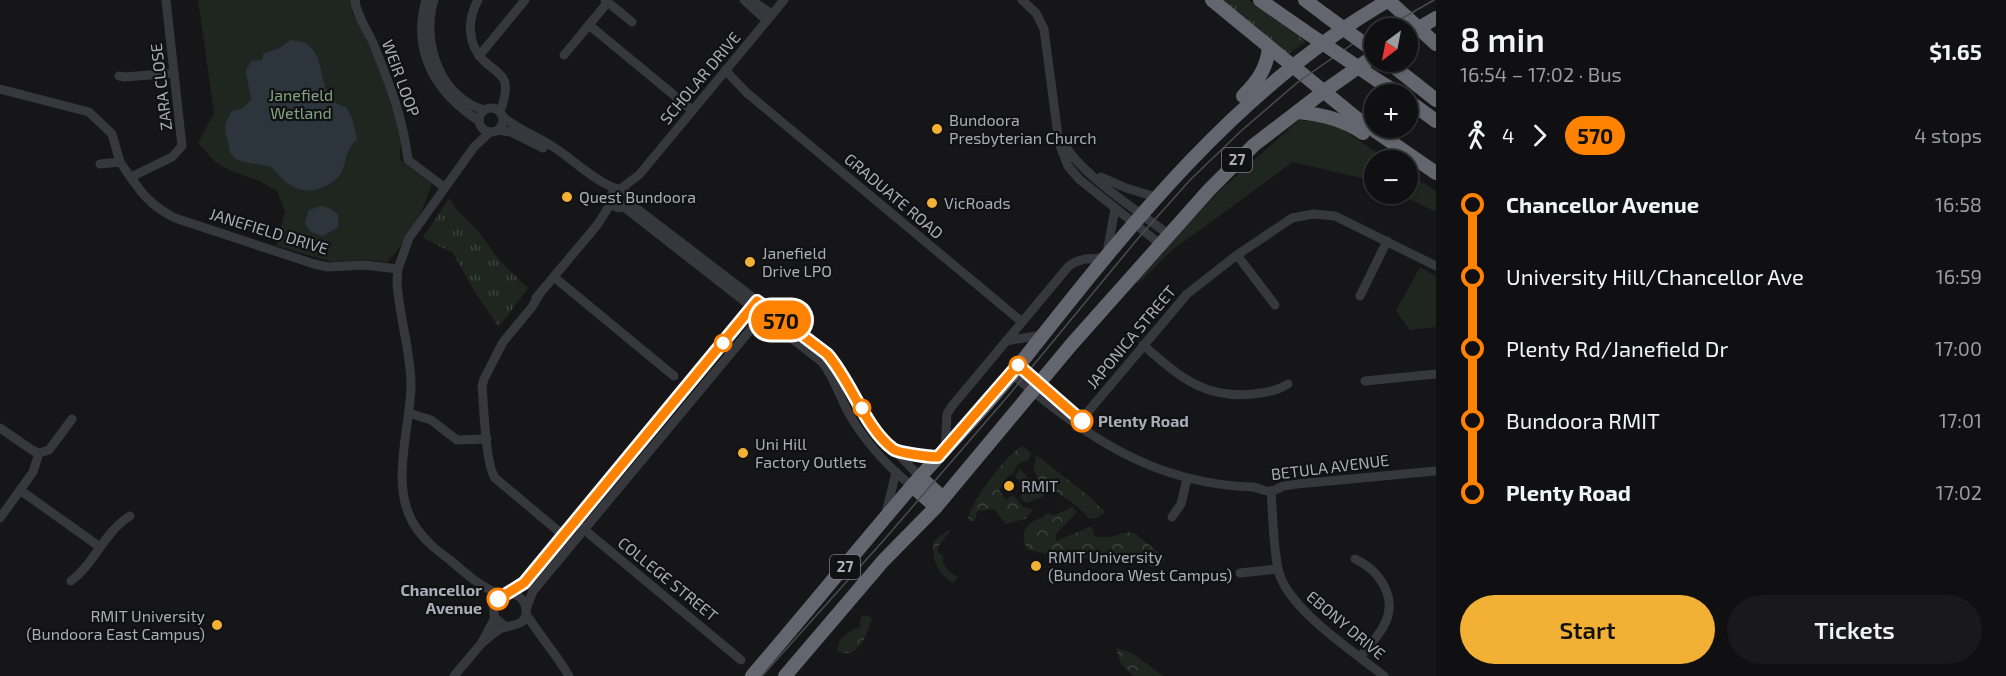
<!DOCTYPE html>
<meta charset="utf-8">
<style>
body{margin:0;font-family:"Exo 2",sans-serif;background:#19191b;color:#f1f3f6;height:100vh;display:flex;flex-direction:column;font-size:22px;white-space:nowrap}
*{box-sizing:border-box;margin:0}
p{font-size:20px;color:#9c9d9f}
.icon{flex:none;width:33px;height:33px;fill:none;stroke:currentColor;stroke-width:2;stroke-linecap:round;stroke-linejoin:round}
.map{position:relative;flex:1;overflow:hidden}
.side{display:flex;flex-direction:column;background:#101012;width:570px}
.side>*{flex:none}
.badge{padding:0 12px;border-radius:20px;font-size:21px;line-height:39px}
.needle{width:39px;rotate:212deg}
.tools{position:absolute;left:1364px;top:18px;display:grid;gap:12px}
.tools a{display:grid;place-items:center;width:54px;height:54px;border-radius:50%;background:#101012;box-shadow:0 2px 4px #0004,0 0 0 2px #303032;font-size:30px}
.map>.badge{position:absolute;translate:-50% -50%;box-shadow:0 0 0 3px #fff}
.legs{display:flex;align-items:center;gap:9px;height:66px;padding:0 24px;font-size:20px}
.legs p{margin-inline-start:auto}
.head{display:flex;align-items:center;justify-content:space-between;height:102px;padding:0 24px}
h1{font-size:33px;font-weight:600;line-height:45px}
.cta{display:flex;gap:12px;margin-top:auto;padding:12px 24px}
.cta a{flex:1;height:69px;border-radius:36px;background:#f2b134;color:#111;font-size:24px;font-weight:600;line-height:69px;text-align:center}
.cta a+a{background:#19191b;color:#f1f3f6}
ul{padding:0 24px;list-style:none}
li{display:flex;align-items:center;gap:21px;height:72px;font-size:22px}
li i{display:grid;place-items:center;width:9px;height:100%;margin:0 8px;background:currentColor}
li i::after{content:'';width:15px;height:15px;margin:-8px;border:4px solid;border-radius:50%;background:#101012}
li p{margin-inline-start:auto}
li:first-child i{background:linear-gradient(#0000 50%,currentColor 0)}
li:last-child i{background:linear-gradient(currentColor 50%,#0000 0)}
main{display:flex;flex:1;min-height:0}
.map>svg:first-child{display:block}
.grass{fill:url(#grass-tufts)}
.forest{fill:url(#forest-crowns)}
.green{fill:#1e261f}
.water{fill:#2c353c}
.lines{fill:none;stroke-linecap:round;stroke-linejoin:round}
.minor{stroke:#37383d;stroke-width:9}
.highway{stroke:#63666e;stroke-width:14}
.tram{stroke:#4a4c52;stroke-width:1.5}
.highway-bridge{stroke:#63666e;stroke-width:14}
.line-1-casing{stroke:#fff;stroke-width:14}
.line-1{stroke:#ff8200;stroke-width:9}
.poi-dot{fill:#f2b134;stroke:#111113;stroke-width:2}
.stop-1-dot{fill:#fff;stroke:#ff8200;stroke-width:3}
.labels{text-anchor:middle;stroke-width:4.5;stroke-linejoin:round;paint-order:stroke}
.shield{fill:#111113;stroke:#7b7e86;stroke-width:1.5}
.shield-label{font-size:15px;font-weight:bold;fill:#a8adb8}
.street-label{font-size:16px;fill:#a8adb8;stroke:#111113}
.park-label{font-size:16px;fill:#7fa381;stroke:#111113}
.poi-label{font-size:16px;fill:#a8adb8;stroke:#111113;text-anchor:start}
.stop-label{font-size:16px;font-weight:bold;fill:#a8adb8;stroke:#111113;text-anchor:start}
</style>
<main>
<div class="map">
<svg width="1436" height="676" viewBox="0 0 1436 676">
<defs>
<pattern id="grass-tufts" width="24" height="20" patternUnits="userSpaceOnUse" patternTransform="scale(1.5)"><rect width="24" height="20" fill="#1e261f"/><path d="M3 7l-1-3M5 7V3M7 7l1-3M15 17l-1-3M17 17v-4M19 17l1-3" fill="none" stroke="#3c433d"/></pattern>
<pattern id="forest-crowns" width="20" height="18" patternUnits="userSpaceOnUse" patternTransform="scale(1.5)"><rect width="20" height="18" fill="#1e261f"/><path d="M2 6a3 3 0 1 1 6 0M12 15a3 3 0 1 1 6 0" fill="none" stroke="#3c433d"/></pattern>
</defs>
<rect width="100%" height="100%" fill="#161618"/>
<g class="grass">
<polygon points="1219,0 1249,0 1306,42 1286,55"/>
<polygon points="449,198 456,209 478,231 500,261 528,288 499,327 476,294 453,253 423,238"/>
</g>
<g class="forest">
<path d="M 1022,446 L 1031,453 L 1029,460 C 1020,461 1015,466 1013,474 L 1008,476 L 999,490 L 1006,500 L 1013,495 L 1023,507 L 1033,510 L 1025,519 L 1006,524 L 994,509 L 977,511 L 975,521 L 972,521 L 968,518 C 971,501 1007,454 1022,446 Z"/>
<polygon points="1036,455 1089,496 1105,512 1097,518 1089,518 1076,505 1040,482 1034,470"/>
<path d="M 1020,468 L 1035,487 L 1046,492 L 1042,497 L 1026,503 L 1020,498 C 1025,490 1021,483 1015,476 Z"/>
<path d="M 1072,507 L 1077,512 L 1055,535 L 1056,541 L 1092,526 L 1094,536 C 1112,541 1121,530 1134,533 L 1162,555 L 1164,560 L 1158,567 L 1151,567 L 1143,561 L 1125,555 L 1103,560 L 1082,557 L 1061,558 L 1027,549 C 1019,532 1026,522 1044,517 L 1046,513 L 1055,515 Z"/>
<path d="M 951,529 L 938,547 L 938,552 L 943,556 C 942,566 950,574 959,577 L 953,583 C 937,572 933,562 933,543 L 938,537 Z"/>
<path d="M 863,615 L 872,618 C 867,634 859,661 837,651 C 838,638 848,631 860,627 L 860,620 Z"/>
<polygon points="1116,648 1132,653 1163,676 1133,676 1121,664"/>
</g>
<g class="green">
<path d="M 198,0 L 351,0 L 352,13 L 362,29 L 380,71 L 401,133 L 400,160 L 432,184 C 422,213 409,240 387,262 L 366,260 L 332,262 L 276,246 L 285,212 L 277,191 L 257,180 L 231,171 L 215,162 L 198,143 L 214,113 Z"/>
<polygon points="1299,120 1333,123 1388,160 1374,160 1374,181 1293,162 1170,252 1138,284 1135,281 1215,195"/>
<polygon points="1407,173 1436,191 1436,212 1399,194 1407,194"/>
<polygon points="1420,267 1436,276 1436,327 1410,330 1396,311"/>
</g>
<g class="water">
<path d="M 291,40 C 295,41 301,41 305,43 C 330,56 313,99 346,107 L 352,118 L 357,139 C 337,159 354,175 321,188 C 308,194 294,189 283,180 C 280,177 277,172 274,169 C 262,161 240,167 231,154 C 229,151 229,145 228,141 C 223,128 225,123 232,111 L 243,108 L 251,100 L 246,71 L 251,61 L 262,60 L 263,54 L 278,49 Z"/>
<polygon points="321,206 329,208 338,214 338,227 323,236 311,232 305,223 309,210"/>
</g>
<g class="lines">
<g class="minor">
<path d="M 355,0 C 356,15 367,29 373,43 C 389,83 403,117 408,160 L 444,187"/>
<path d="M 426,0 C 411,52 436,93 479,121"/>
<path d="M 434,0 C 421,42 440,97 484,110"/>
<path d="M 478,0 C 467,20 467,44 484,61 C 490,67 500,72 504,80 C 508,89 503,104 500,112"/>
<polyline points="605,0 632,22"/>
<polyline points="744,0 767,21"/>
<polyline points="751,0 772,14"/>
<polyline points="1022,0 1036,13 1044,29 1059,143 1068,166 1079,179 1160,244"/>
<polyline points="589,25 692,110"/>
<polyline points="564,55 608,2"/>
<polyline points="479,56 525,0"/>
<polyline points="725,70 747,93 1022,322"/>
<polyline points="119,76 125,77 174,73"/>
<polyline points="0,89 89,112 112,134 120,162 100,164"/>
<circle cx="491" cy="120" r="12"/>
<path d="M 503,117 C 519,130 538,137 555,148 C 575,161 595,182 618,189"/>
<polyline points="498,130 511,132 543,148"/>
<path d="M 490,132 L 474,147 L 409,238 L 398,269 L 397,282 C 399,317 411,351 411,386 C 410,431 388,489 417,529 C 426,542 438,551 450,560 C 466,574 482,588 502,595"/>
<path d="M 1062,140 C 1077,172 1139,212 1168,234"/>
<path d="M 120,162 C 137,186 146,204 175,218 L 314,264 L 328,267 L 364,265 L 398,269"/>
<polyline points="131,177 172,157 182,146 166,0"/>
<polyline points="1101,177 1126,188 1156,197"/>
<polyline points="620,189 639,175 784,0"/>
<path d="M 629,199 L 626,206 L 619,208 L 612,205 L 610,198 L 614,190 C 627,186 630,199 636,208 L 827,354 L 836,364 L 874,429 L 920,477"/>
<path d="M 624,207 L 822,362 C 834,377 839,395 848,412 C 863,439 887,466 912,486"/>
<polyline points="1237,255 1275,305"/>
<polyline points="554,277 674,376"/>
<path d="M 539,295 L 532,307 L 503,342 L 484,379 L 482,386 C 484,407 485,462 495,478 L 563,535"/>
<polyline points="1360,296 1387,241"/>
<polyline points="536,298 598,224 611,203"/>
<polyline points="1006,341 1041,335"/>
<path d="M 1143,345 C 1179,376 1203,399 1253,394 C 1266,393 1277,391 1288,384"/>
<polyline points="1018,365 1074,412 1085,425"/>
<path d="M 1012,374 C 1086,436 1152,484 1253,487 C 1259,488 1265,492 1271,491 C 1276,491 1279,487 1284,486 C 1288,485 1293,485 1297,484 L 1436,471"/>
<polyline points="1365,381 1436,374"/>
<polyline points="409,413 431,420 457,440 487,439"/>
<polyline points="1076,426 1187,294 1237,255 1292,218 1313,214 1335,216 1436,266"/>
<polyline points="0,428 32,450 39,453"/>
<path d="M 945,450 L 947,414 L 952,406 L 1068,267 C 1079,257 1092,259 1106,258 L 1115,209"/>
<polyline points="894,451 938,457"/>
<polyline points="20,490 100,547"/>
<path d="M 1271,491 C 1273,517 1273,544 1278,569 C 1286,608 1353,651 1384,676"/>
<polyline points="886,513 896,472"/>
<polyline points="1172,517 1181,504 1187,479"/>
<polyline points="0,518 33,472 39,453 49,450 72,419"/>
<polyline points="581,527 741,660"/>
<path d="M 1355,559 C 1381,571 1399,600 1383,627 C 1377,638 1368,647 1360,657"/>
<polyline points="1240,573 1278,569"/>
<path d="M 71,581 C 95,563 104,532 130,516"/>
<polyline points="507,594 524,583 756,302"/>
<polyline points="526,609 533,591 766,311"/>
<path d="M 526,614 C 540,636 556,654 569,676"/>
<path d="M 481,644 C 487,639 493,633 500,629 C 511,624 529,627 526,608 C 525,603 523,599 518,596 C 514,594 509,593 505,595 C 494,598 492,609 495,618 L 506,627"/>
<polyline points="454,676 481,644 495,618"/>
</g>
<g class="highway">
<polyline points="1212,0 1355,117 1436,173"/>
<polyline points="1260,0 1303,30"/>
<polyline points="1305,0 1325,15"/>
<polyline points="1388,0 1436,44"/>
<polyline points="1407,35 1436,18"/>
<polyline points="1388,62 1436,100"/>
<polyline points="1377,80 1399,94"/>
<path d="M 1243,96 C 1258,81 1267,68 1269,47"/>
<polyline points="1407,100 1436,121"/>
<path d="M 1297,112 C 1321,114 1343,119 1363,133"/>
<polyline points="920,477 943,498"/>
<polyline points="912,486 936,507"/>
<path d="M 752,676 C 806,613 858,549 912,486 C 945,448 981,413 1012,374 C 1122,235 1233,90 1389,0"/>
<polyline points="785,676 883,561 936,507 1071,345 1209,190 1254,145 1323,92 1374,56"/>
</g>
<g class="tram">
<polyline points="1385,28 1434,0"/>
<polyline points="762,676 883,541 1008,396 1140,236 1191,179 1241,131 1298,82 1374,29"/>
</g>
<g class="highway-bridge">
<polyline points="1325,15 1374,51"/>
<polyline points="1303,30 1377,80"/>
</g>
</g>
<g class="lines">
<g class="line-1-casing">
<path id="line-1" d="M 498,599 L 524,583 L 757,301 L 827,354 C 851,381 865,428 893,449 C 898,453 929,457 938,457 L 1018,365 L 1082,421"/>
</g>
<use href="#line-1" class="line-1"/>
</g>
<g class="poi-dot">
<circle cx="937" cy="129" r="6"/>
<circle cx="567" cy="197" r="6"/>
<circle cx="932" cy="203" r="6"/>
<circle cx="750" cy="262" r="6"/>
<circle cx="743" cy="453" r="6"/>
<circle cx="1009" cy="486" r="6"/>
<circle cx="1036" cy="566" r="6"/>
<circle cx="217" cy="625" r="6"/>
</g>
<g class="stop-1-dot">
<circle cx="723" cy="343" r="8"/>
<circle cx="1018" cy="365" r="8"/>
<circle cx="862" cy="408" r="8"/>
<circle cx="1082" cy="421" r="10"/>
<circle cx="498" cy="599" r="10"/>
</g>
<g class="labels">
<g class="shield">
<rect x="1222" y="148" width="30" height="24" rx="4.5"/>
<rect x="830" y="555" width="30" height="24" rx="4.5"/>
</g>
<g class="shield-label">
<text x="1237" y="165">27</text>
<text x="845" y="572">27</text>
</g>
<g class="street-label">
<text transform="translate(401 78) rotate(70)" y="6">WEIR LOOP</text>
<text transform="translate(700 78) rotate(-50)" y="6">SCHOLAR DRIVE</text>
<text transform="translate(161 87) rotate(-97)" y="6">ZARA CLOSE</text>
<text transform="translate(894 196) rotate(40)" y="6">GRADUATE ROAD</text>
<text transform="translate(269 231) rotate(17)" y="6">JANEFIELD DRIVE</text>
<text transform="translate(1131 337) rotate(-50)" y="6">JAPONICA STREET</text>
<text transform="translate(1330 467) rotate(-7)" y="6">BETULA AVENUE</text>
<text transform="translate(668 579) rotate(39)" y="6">COLLEGE STREET</text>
<text transform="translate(1346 625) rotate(40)" y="6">EBONY DRIVE</text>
</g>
<g class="park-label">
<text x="301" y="101">Janefield<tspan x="301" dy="18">Wetland</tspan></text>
</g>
<g class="poi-label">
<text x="949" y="126">Bundoora<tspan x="949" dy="18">Presbyterian Church</tspan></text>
<text x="579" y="203">Quest Bundoora</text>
<text x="944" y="209">VicRoads</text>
<text x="762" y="259">Janefield<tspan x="762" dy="18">Drive LPO</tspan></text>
<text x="755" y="450">Uni Hill<tspan x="755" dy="18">Factory Outlets</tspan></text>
<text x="1021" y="492">RMIT</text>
<text x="1048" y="563">RMIT University<tspan x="1048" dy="18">(Bundoora West Campus)</tspan></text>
<text x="205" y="622" text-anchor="end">RMIT University<tspan x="205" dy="18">(Bundoora East Campus)</tspan></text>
</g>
<g class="stop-label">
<text x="1098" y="427">Plenty Road</text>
<text x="482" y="596" text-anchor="end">Chancellor<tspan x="482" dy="18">Avenue</tspan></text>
</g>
</g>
</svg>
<div class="tools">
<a><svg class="needle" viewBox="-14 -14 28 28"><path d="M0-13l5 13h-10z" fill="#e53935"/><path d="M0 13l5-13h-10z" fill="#9c9d9f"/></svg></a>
<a>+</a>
<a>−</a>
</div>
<b class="badge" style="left:781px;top:320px;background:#ff8200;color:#111">570</b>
</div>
<section class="side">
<div class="head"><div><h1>8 min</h1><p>16:54 – 17:02 · Bus</p></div><b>$1.65</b></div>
<div class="legs"><svg class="icon" aria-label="walk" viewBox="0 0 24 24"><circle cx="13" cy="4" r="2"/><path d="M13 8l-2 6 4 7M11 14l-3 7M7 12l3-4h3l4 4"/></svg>4<svg class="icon" aria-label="forward" viewBox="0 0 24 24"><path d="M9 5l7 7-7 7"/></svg><b class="badge" style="background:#ff8200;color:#111">570</b><p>4 stops</p></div>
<ul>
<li><i style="color:#ff8200"></i><b>Chancellor Avenue</b><p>16:58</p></li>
<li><i style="color:#ff8200"></i><span>University Hill/Chancellor Ave</span><p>16:59</p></li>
<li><i style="color:#ff8200"></i><span>Plenty Rd/Janefield Dr</span><p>17:00</p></li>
<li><i style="color:#ff8200"></i><span>Bundoora RMIT</span><p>17:01</p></li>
<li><i style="color:#ff8200"></i><b>Plenty Road</b><p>17:02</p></li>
</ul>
<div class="cta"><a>Start</a><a>Tickets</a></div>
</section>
</main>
